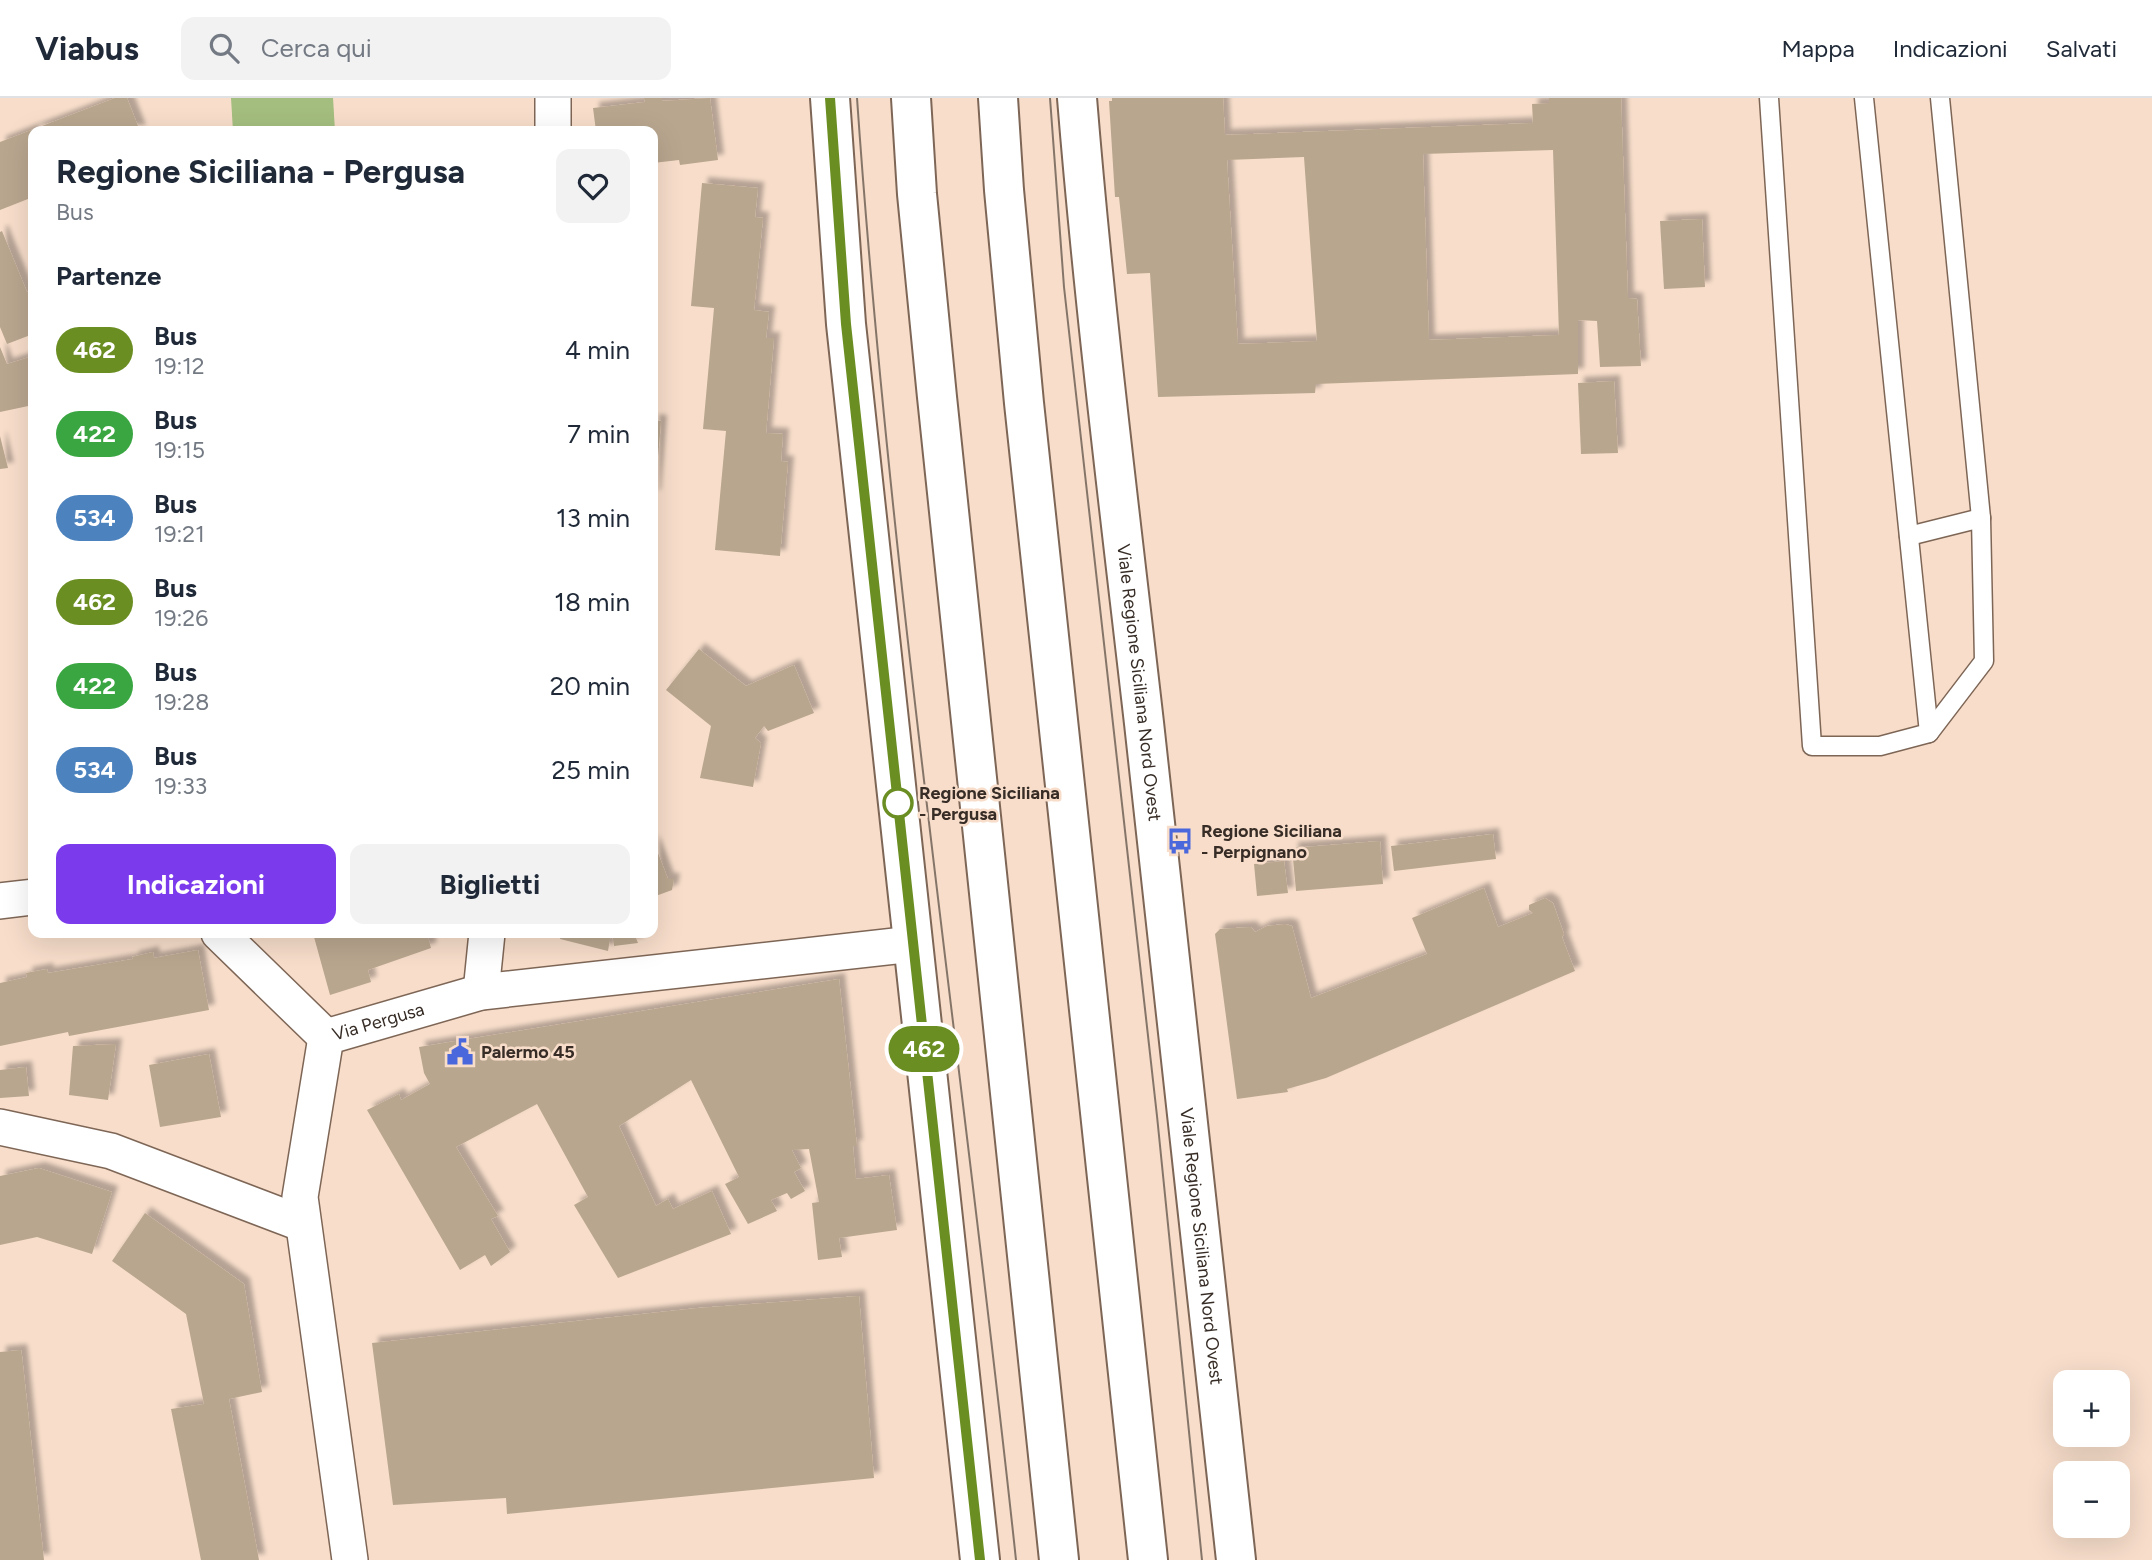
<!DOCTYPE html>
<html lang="it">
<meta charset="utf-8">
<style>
body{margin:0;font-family:Figtree,sans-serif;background:#f2f2f3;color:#1f2937;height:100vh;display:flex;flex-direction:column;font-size:26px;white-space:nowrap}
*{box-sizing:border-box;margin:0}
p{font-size:23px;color:#747a83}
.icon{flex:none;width:38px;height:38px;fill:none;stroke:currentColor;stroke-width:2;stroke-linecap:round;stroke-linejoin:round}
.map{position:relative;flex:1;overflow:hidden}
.panel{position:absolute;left:28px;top:28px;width:630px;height:812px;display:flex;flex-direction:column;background:#fff;border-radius:14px;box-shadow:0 7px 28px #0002}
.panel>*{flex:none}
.badge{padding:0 14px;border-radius:23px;font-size:24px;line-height:46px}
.buttons{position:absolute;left:2053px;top:1272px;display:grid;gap:14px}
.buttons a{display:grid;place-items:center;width:77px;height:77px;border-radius:14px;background:#fff;box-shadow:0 7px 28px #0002;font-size:35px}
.map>.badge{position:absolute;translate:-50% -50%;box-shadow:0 0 0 4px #fff}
h2{padding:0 28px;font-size:26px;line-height:63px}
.round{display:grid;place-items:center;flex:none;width:74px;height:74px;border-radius:14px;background:#f2f2f3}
.overview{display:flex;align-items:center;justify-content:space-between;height:119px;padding:0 28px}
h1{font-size:33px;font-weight:700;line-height:52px}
.cta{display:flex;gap:14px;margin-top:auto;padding:14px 28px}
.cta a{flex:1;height:80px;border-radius:14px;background:#7c3aed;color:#fff;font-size:28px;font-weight:700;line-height:80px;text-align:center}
.cta a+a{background:#f2f2f3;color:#1f2937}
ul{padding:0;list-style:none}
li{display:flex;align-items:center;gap:21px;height:84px;padding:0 28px}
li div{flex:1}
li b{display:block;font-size:26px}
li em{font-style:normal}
li .badge{min-width:77px;font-weight:700;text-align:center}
header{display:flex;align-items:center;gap:42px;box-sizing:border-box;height:98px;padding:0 35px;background:#fff;border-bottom:2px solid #e0e1e3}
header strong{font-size:33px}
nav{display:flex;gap:38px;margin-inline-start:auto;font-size:24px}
.search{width:490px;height:63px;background:#f2f2f3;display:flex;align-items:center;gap:18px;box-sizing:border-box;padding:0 24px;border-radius:14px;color:#747a83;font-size:26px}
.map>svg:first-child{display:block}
.green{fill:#a4be7f}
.building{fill:#b9a68f;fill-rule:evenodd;filter:url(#shadow)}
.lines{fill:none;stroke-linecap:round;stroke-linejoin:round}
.lane-casing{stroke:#7e6656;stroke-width:21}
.street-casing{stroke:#7e6656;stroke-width:38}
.secondary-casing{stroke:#7e6656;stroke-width:42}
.primary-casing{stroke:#7e6656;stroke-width:42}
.lane{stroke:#fff;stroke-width:18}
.street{stroke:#fff;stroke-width:35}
.secondary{stroke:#fff;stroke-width:38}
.primary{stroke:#fff;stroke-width:38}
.tram{stroke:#857569;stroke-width:2}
.line-casing{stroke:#fff;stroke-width:16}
.line{stroke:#6b8e23;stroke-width:10}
.stop-dot{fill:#fff;stroke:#6b8e23;stroke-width:3.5}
.labels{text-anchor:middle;stroke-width:5;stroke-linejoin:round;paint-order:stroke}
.street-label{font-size:18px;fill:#372d26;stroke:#f7ddca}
.stop-label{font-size:18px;font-weight:bold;fill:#372d26;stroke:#f7ddca;text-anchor:start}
.poi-label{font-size:18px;font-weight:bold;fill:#372d26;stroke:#f7ddca;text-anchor:start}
</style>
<header>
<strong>Viabus</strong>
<div class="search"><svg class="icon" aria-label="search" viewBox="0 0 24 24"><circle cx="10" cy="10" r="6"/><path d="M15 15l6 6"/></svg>Cerca qui</div>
<nav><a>Mappa</a><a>Indicazioni</a><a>Salvati</a></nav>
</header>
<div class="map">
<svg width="2152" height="1462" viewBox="0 0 2152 1462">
<defs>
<filter id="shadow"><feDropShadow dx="6" dy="-6" stdDeviation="2" flood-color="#0004"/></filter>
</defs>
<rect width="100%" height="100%" fill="#f7ddca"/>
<polygon class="green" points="231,0 333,0 335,33 233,33"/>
<g class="building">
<polygon points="115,0 127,0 140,33 33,33 33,99 0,112 0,44"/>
<polygon points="644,0 662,0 662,3 710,0 718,62 680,67 679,62 653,65 653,33 596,33 593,10 645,4"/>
<path d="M 1112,0 L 1223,0 L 1225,37 L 1533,25 L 1532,6 L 1549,5 L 1549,0 L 1621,0 L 1628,200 L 1637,201 L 1641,268 L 1600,269 L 1597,223 L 1578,222 L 1578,276 L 1316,286 L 1315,295 L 1158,299 L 1150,175 L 1127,176 L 1119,99 L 1115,99 L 1109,3 L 1112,3 ZM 1553,52 L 1559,237 L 1429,242 L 1423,56 ZM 1304,59 L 1317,243 L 1238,246 L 1227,62 Z"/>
<polygon points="702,85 758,90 755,119 763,120 754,212 769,214 766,240 774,240 766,335 783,336 781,363 788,364 780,458 715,452 726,333 703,331 714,210 691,208"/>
<polygon points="1702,121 1705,189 1664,191 1660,123"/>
<polygon points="2,133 27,194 33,191 33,236 7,246 0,229 0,134"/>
<polygon points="0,249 7,266 33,258 33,307 0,314"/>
<polygon points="1614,283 1618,355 1581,356 1578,285"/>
<polygon points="653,322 661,323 655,398 653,398"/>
<polygon points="0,338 8,370 0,371"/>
<polygon points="699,551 746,588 794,567 814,615 768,633 764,628 755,640 761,645 753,689 700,680 711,628 666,592"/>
<polygon points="1493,736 1496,761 1394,773 1391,748"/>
<polygon points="653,742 668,781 674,781 672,792 653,799"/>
<polygon points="1380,743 1383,786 1296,793 1292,750"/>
<polygon points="1284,763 1288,795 1257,798 1254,766"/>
<polygon points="1484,790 1498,829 1533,815 1529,812 1529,807 1545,800 1553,805 1564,836 1562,839 1575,873 1326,980 1287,991 1288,994 1237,1001 1215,836 1220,831 1251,829 1255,834 1267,828 1285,826 1292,828 1311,900 1427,856 1412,820"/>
<polygon points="325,835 427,835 431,850 368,872 371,884 330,897 314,839"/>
<polygon points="561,835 611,835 608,853 560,841"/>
<polygon points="612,835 634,835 638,845 614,848"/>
<polygon points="198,852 209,912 69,938 68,934 0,948 0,885 27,879 26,875 47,871 48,875 133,861 132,859 153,854 154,860"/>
<polygon points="839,881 857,1048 853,1048 856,1081 889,1077 897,1132 839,1140 842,1159 818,1162 812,1105 819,1104 809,1051 792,1052 801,1070 794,1074 805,1093 791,1101 787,1095 771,1102 777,1113 748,1126 725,1086 739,1079 691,982 619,1028 656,1108 668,1101 673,1111 712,1093 731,1136 618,1180 574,1107 588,1099 537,1006 456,1049 498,1118 491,1121 510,1154 491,1168 485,1157 460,1172 367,1012 399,996 401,1002 430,986 424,975 419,949"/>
<polygon points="116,946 108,1002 69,997 73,948"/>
<polygon points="209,956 221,1019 160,1029 149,967"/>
<polygon points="26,969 29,998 0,1000 0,972"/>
<polygon points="39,1070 112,1094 92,1156 37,1139 0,1147 0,1078"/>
<polygon points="145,1115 244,1186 262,1294 229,1301 259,1462 201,1462 171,1311 204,1306 186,1216 112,1163"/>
<polygon points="859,1198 874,1380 507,1416 506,1400 393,1407 372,1245 698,1210"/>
<polygon points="21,1252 22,1258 44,1462 0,1462 0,1254"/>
</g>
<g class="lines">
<g class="lane-casing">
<g id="lane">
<polyline points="1769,0 1812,648 1880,648 1929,635 1864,0"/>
<polyline points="1909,438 1981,420"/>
<polyline points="1929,635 1984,563 1981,420 1940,0"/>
</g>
</g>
<g class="street-casing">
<g id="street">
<polyline points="553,0 553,33"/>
<polyline points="0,803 33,799"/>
<polyline points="219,835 326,939"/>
<polyline points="481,894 487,835"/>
<polyline points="0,1029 111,1053 303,1126"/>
<path id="s1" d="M 350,1462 L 300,1099 L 326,939 L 481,894 L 913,846"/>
</g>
</g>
<g class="secondary-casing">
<g id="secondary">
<polyline points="830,0 846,226 980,1462"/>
<path id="s2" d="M 1077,0 C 1094,209 1120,416 1144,625 C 1175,904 1205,1183 1236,1462"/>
</g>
</g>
<g class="primary-casing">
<g id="primary">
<polyline points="911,0 917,96 937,299 1059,1462"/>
<polyline points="998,0 1004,92 1024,305 1148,1462"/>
</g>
</g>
<use href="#lane" class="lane"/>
<use href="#street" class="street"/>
<use href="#secondary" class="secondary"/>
<use href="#primary" class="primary"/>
<g class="tram">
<path d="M 857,0 C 891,489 964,975 1016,1462"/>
<polyline points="1050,0 1064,189 1157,1018 1202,1462"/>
</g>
</g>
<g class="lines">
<g class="line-casing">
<polyline id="line" points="830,0 846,226 980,1462"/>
</g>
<use href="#line" class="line"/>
</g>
<defs>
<g id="bus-bare" transform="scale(2.1)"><path d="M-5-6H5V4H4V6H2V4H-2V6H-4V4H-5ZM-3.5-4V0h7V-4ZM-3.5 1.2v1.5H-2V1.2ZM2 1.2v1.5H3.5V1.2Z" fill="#4a68dc" stroke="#f7ddca" stroke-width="2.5" paint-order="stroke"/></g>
<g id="civic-bare" transform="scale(2.1)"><path d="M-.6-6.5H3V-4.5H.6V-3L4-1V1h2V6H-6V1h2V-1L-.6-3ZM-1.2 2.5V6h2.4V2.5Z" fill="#4a68dc" stroke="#f7ddca" stroke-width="2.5" paint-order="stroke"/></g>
</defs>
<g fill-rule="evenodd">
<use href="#bus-bare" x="1180" y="743"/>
<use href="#civic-bare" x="460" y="954"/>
</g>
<circle class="stop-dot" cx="898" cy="705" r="14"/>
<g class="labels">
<g class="street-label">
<text dy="6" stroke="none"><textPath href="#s2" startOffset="588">Viale Regione Siciliana Nord Ovest</textPath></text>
<text dy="6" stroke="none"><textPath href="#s1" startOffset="583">Via Pergusa</textPath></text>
<text dy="6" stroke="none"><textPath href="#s2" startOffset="1155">Viale Regione Siciliana Nord Ovest</textPath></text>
</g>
<g class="stop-label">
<text x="919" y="701">Regione Siciliana<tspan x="919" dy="21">- Pergusa</tspan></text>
</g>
<g class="poi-label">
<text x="1201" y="739">Regione Siciliana<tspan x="1201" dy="21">- Perpignano</tspan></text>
<text x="481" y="960">Palermo 45</text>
</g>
</g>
</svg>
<div class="buttons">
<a>+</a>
<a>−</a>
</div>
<b class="badge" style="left:924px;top:951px;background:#6b8e23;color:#fff">462</b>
<section class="panel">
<div class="overview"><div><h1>Regione Siciliana - Pergusa</h1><p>Bus</p></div><a class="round"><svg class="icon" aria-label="heart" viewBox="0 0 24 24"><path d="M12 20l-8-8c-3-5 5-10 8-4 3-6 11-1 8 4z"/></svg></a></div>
<h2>Partenze</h2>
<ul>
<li><span class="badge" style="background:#6b8e23;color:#fff">462</span><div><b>Bus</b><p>19:12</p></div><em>4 min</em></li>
<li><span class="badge" style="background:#39a641;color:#fff">422</span><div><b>Bus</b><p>19:15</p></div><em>7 min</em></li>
<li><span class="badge" style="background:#4c83be;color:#fff">534</span><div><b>Bus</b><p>19:21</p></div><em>13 min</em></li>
<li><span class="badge" style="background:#6b8e23;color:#fff">462</span><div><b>Bus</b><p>19:26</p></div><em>18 min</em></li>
<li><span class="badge" style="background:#39a641;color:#fff">422</span><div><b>Bus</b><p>19:28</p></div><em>20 min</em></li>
<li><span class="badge" style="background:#4c83be;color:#fff">534</span><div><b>Bus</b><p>19:33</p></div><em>25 min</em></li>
</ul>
<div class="cta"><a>Indicazioni</a><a>Biglietti</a></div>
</section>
</div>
